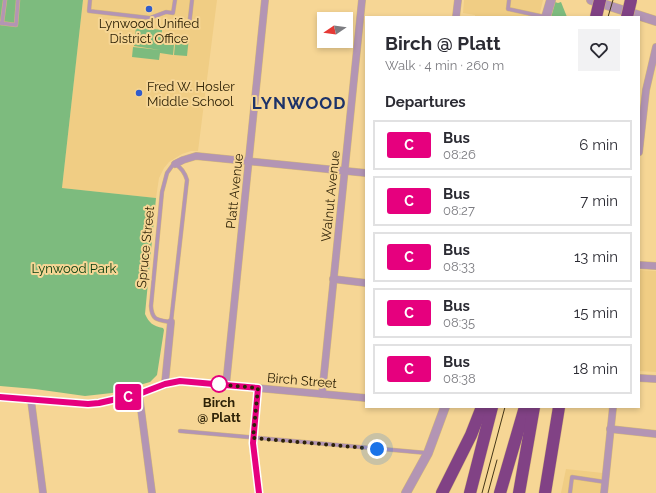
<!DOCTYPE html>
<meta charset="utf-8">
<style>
body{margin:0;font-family:Raleway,sans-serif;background:#f2f2f3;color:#2b2b33;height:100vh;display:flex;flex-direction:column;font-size:15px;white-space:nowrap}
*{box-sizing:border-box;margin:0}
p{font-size:13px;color:#7c7c81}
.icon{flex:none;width:22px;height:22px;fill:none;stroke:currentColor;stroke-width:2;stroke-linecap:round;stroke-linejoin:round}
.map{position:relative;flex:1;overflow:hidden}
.details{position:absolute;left:365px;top:16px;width:275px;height:392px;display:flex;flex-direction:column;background:#fff;border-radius:0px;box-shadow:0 2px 6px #0003}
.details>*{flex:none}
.badge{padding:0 8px;border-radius:3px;font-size:14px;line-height:26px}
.needle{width:26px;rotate:257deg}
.buttons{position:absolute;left:317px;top:12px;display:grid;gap:8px}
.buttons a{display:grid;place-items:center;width:36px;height:36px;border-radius:0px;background:#fff;box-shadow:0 2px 6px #0003;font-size:20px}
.you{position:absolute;width:20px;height:20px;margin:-10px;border:3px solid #fff;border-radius:50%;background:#1a73e8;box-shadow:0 0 0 6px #1a73e833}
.map>.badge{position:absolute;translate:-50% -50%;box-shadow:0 0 0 2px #fff}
h2{padding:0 20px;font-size:15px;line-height:36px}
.round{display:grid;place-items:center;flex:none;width:42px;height:42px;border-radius:0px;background:#f2f2f3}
.headline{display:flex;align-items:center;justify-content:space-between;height:68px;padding:0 20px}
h1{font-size:19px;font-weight:700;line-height:30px}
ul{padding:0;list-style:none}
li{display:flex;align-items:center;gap:12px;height:50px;margin:0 8px 6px;padding:0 12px;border:2px solid #e1e1e2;border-radius:0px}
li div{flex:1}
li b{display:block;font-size:15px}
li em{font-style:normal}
li .badge{min-width:44px;font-weight:700;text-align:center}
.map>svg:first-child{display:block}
.built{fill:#f0cd84}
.green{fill:#7dbb7e}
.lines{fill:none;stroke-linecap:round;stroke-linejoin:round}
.service-casing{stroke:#d2b67b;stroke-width:4.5}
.minor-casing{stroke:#d2b67b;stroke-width:8}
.tertiary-casing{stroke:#d2b67b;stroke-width:10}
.motorway-casing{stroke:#d2b67b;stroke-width:13}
.service{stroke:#b395b4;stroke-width:3.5}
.minor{stroke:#b395b4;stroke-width:7}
.tertiary{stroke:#b395b4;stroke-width:9}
.motorway{stroke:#814285;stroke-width:12}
.tram{stroke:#453617;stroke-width:1}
.motorway-bridge-casing{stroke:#d2b67b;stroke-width:13;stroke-linecap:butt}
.motorway-bridge{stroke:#814285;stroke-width:12}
.line-casing{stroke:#fff;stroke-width:9}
.line{stroke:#e6007e;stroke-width:6}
.walk{stroke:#2e2207;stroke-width:4;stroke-dasharray:0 7.2}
.poi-dot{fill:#315ccb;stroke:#f6d695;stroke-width:1.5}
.stop-dot{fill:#fff;stroke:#e6007e;stroke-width:2}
.labels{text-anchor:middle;stroke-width:4;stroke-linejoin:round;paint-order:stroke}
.poi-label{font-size:13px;fill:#2e2207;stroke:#f6d695}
.street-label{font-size:13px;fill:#2e2207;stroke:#f6d695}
.park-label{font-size:13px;fill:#053d0d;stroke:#f6d695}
.stop-label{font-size:13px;font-weight:bold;fill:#2e2207;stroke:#f6d695}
.district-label{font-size:17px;font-weight:bold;letter-spacing:1px;fill:#1c3269;stroke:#f6d695}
</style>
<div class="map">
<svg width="656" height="493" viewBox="0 0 656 493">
<rect width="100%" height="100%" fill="#f6d695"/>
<g class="built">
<polygon points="83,0 217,0 198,151 191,151 182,154 169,162 164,168 159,178 156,198 62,188"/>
<polygon points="464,0 543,0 539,17 475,17 475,15 463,13"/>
<polygon points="639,270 656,271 656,372 639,371"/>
<polygon points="566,469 603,473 600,493 561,493"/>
</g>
<g class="green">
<path d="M 0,0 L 83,0 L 62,188 L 156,198 L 145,314 C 149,323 153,326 163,328 L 164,330 L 157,375 L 150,382 L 112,393 L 85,396 L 35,389 L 0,386 Z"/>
<polygon points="555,2 558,3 561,2 567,17 551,17"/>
<polygon points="136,27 162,30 162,34 175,35 173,55 160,53 159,60 132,57 133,47 160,50 134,46"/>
<polygon points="176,35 189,37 187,56 174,55"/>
</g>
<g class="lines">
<g class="service-casing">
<g id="service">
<polyline points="90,0 89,11 150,18 166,12 173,13 175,0"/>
<polyline points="509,0 508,9 545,17"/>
<polyline points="0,23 16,25 18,0"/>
<polyline points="2,23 5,0"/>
<polyline points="189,27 192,0"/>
<path d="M 175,164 C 182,168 185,173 187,180 L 171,322 C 158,320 152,321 151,306 L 162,192 L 167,173 L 172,166 Z"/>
<polyline points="180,431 427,453"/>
<polyline points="570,493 572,477 605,482"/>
</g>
</g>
<g class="minor-casing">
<g id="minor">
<polyline points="456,17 458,0"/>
<polyline points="639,152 646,90 656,47"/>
<polyline points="175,164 183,160 196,156 366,173"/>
<polyline points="639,265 656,266"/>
<polyline points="333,279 366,283"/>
<polyline points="639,378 656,379"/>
<polyline points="165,383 171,322"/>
<polyline points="226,385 265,0"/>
<polyline points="258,388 253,443 259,493"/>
<polyline points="139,394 152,493"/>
<polyline points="322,394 362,0"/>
<path d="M 0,397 L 88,404 C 105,402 122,399 138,394 C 153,390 165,383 180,381 L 366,398"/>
<polyline points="31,400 43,493"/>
<polyline points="610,429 656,434"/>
<polyline points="604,493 613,407"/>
</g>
</g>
<g class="tertiary-casing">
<g id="tertiary">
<polyline points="591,0 656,21"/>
<polyline points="546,17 551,0"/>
<polyline points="406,493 428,453 445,407"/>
</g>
</g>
<g class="motorway-casing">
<g id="motorway">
<polyline points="442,493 471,435 482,407"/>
<polyline points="470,493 492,407"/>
<polyline points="500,493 525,407"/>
<polyline points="519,493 534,407"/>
<polyline points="545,493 559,407"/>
</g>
</g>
<use href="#service" class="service"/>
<use href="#minor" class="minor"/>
<use href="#tertiary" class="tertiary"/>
<use href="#motorway" class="motorway"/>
<g class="tram">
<polyline points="608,17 613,0"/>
<polyline points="482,493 505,407"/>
<polyline points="488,493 497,460"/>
</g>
<g class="motorway-bridge-casing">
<g id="motorway-bridge">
<polyline points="596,17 600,0"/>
<polyline points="627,17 631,0"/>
</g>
</g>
<use href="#motorway-bridge" class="motorway-bridge"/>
</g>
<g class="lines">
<g class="line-casing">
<polyline id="line" points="0,397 88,404 99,403 139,394 165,384 180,381 258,388 253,443 259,493"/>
</g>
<use href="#line" class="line"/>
<polyline class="walk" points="219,384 214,384 258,388 253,438 377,449"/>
</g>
<g class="poi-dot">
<circle cx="149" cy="9" r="4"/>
<circle cx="139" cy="93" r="4"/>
</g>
<circle class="stop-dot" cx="219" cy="384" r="8"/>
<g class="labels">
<g class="poi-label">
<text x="149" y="28">Lynwood Unified<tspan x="149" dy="15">District Office</tspan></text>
<text x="147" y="91" text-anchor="start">Fred W. Hosler<tspan x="147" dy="15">Middle School</tspan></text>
</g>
<g class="street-label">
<text transform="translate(234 191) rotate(-84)" y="5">Platt Avenue</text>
<text transform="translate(330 196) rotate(-84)" y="5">Walnut Avenue</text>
<text transform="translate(145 247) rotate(-84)" y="5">Spruce Street</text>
<text transform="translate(302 380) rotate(5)" y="5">Birch Street</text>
</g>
<g class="park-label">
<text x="74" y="273">Lynwood Park</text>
</g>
<g class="stop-label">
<text x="219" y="407">Birch<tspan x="219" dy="15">@ Platt</tspan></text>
</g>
<g class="district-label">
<text x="299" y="109">LYNWOOD</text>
</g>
</g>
</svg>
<div class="buttons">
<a><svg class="needle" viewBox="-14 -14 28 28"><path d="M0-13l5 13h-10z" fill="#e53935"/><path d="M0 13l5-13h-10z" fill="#7c7c81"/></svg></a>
</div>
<div class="you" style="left:377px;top:449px"></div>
<b class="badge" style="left:128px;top:397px;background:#e6007e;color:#fff">C</b>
<section class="details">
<div class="headline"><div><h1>Birch @ Platt</h1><p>Walk · 4 min · 260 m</p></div><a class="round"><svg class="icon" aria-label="heart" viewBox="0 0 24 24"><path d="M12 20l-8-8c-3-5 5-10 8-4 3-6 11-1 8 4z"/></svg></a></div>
<h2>Departures</h2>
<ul>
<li><span class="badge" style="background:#e6007e;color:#fff">C</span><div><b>Bus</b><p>08:26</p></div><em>6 min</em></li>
<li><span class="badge" style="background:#e6007e;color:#fff">C</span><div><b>Bus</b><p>08:27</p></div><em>7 min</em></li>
<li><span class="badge" style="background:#e6007e;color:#fff">C</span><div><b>Bus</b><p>08:33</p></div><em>13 min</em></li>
<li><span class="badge" style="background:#e6007e;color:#fff">C</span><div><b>Bus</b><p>08:35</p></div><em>15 min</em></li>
<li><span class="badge" style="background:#e6007e;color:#fff">C</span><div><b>Bus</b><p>08:38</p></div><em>18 min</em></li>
</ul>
</section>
</div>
